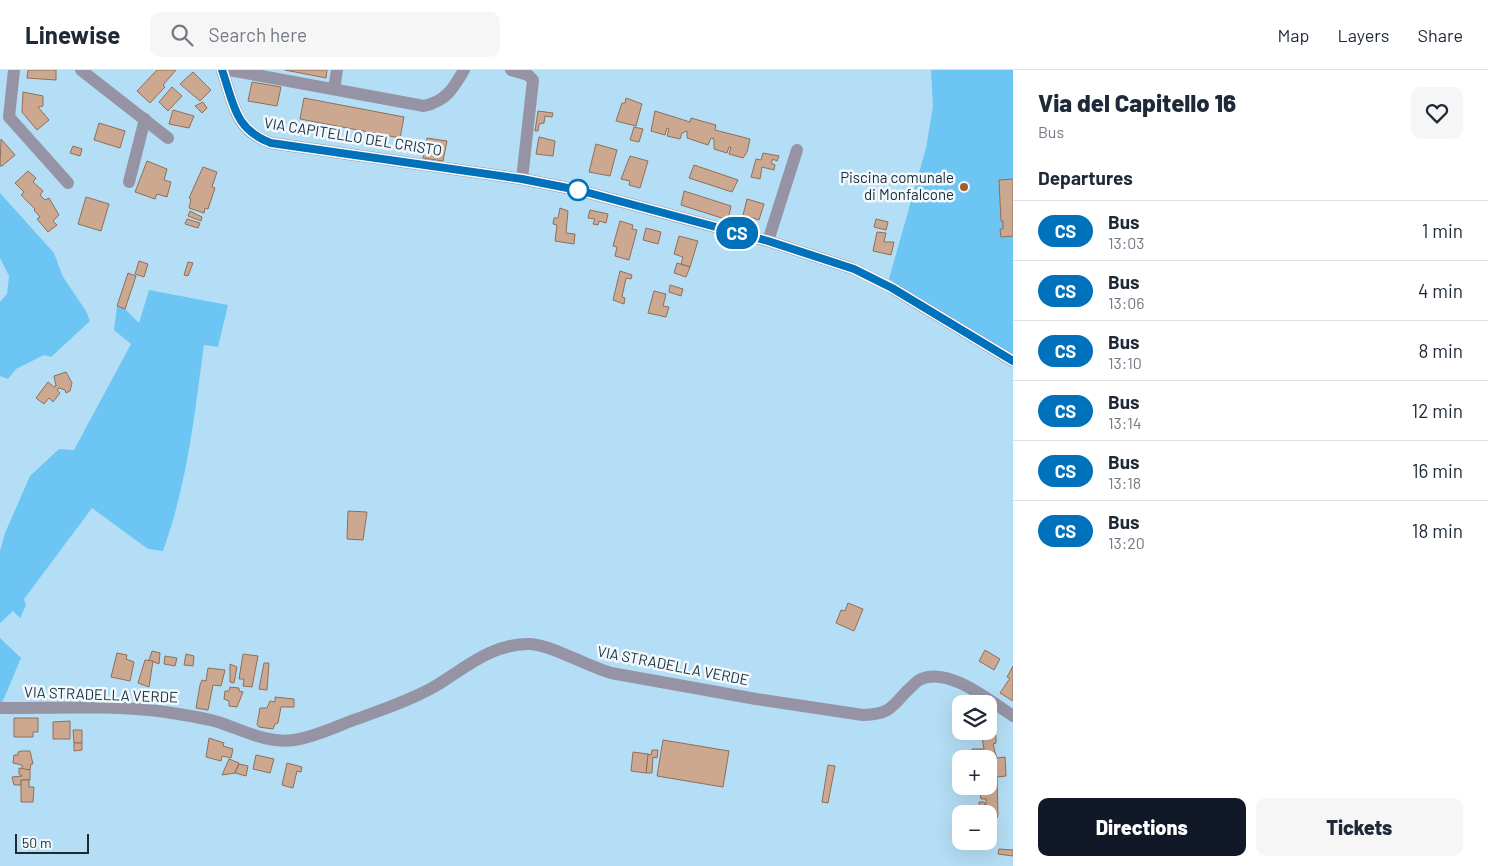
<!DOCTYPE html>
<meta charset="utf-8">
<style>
body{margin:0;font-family:Barlow,sans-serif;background:#f6f6f7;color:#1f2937;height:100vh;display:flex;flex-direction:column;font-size:19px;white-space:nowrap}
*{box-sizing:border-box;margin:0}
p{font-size:16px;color:#747a83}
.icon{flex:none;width:28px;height:28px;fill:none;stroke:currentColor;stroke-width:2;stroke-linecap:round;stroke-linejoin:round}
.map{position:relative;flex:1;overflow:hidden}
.side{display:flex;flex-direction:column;background:#fff;width:475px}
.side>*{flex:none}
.badge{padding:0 10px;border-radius:16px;font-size:18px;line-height:32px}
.tools{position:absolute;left:952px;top:625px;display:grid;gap:10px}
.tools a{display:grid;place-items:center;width:45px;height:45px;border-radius:10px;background:#fff;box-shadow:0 5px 20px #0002;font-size:25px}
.scale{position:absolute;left:15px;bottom:12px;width:74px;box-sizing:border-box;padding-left:5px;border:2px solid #1c2c35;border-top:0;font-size:14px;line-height:18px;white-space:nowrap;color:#1c2c35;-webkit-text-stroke:4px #f1f9fe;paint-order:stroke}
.map>.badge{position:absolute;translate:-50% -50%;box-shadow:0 0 0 2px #fff}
h2{padding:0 25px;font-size:19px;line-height:45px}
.round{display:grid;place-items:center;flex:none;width:52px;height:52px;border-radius:10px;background:#f6f6f7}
.overview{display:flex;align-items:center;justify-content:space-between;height:85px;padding:0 25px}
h1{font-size:24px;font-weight:800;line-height:38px}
.action{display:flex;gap:10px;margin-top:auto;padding:10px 25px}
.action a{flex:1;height:58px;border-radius:10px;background:#111827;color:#fff;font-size:20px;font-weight:800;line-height:58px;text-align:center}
.action a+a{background:#f6f6f7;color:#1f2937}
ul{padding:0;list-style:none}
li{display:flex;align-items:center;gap:15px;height:60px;padding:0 25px;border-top:1px solid #e0e1e3}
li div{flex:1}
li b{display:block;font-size:19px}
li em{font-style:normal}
li .badge{min-width:55px;font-weight:700;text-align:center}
header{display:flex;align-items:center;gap:30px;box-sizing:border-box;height:70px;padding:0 25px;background:#fff;border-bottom:1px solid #e0e1e3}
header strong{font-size:24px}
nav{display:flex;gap:28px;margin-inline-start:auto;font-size:18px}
.search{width:350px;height:45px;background:#f6f6f7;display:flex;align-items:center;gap:12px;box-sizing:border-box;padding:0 18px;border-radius:10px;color:#747a83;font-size:19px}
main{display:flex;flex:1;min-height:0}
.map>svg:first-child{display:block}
.green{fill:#6dc5f4}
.building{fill:#cda891;stroke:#906e58}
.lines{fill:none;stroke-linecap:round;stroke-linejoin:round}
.minor{stroke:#9694a4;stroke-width:12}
.line-casing{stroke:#fff;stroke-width:11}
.line{stroke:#0072bc;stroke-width:8}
.poi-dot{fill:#a15d2d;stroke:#f1f9fe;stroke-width:2}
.stop-dot{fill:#fff;stroke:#0072bc;stroke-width:2.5}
.labels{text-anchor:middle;stroke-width:5;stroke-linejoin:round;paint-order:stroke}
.street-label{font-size:15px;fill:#1c2c35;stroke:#f1f9fe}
.poi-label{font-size:15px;fill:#1c2c35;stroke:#f1f9fe;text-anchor:end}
</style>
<header>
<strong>Linewise</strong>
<div class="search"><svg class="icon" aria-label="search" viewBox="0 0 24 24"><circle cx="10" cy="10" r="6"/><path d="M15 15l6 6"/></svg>Search here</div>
<nav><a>Map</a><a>Layers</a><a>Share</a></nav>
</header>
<main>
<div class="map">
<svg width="1013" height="796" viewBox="0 0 1013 796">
<rect width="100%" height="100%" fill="#b4def5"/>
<g class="green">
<polygon points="931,0 1013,0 1013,284 1008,283 889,209 926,78 933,36"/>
<polygon points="0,123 54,183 63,207 86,241 90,251 51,287 44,285 16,299 8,309 0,306 0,232 7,224 9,206 0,188"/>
<path d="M 149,220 L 228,235 L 218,277 L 204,275 C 194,347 188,411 163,481 L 148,479 L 92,438 L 24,529 L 26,535 L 20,548 L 13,541 L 0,553 L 0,481 L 5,463 L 30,406 L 59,379 L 74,380 L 131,274 L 114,260 L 117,236 L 125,239 L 139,253 Z"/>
<polygon points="0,568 21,588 0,638"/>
</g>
<g class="building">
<polygon points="28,0 56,0 56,10 27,8"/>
<polygon points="157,0 176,0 163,15 165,17 150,33 137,21"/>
<polygon points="285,0 327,0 326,8"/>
<polygon points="193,2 211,20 200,31 180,14"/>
<polygon points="252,12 281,17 277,36 248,31"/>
<polygon points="172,17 182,26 168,41 159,32"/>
<polygon points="23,22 43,26 43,36 38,37 49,50 37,60 22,42"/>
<polygon points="304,28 404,47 400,68 300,49"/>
<polygon points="626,28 642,34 636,56 616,51 622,33 625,33"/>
<polygon points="203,32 207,38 202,43 195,36"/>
<polygon points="173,40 194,46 189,58 169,54"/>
<polygon points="538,41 553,43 552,47 545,46 544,53 539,54 538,61 535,61"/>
<polygon points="655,41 690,52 691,48 698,50 716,55 715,60 750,69 747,82 743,88 729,84 731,77 729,77 727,83 714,79 714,69 711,68 708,75 687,68 687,61 682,63 680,69 667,66 669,59 667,58 665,65 651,61"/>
<polygon points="99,53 125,61 120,78 94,70"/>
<polygon points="634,57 643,59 639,72 630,70"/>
<polygon points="539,67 555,71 553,86 536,84"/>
<polygon points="427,68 447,71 443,91 423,88"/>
<polygon points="1,69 15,85 2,96 0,96"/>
<polygon points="596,74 617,80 610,106 589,102"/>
<polygon points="73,76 82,79 80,86 70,83"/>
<polygon points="763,83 779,86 777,91 773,89 771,93 775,95 774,100 762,97 760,109 751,107 756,89 761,90"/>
<polygon points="630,86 648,91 640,118 629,115 630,111 621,109"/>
<polygon points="147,91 167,99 164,110 171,112 167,127 157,124 155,129 135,122"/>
<polygon points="694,95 738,110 732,122 689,108"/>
<polygon points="203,97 217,102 212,117 215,118 208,139 205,138 204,143 189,138 191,129 189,128"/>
<polygon points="28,101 36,108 33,112 43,121 40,125 45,130 49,128 59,145 53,151 57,155 48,162 37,149 40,147 34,140 35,139 21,125 24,122 15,113"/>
<polygon points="1013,109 1013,166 1001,167 1000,159 1003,159 1003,151 1001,151 999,110"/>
<polygon points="684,121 731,136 728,150 681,135"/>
<polygon points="86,127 109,134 101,161 78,154"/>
<polygon points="747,129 764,134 759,150 743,145"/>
<polygon points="560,138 568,141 566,163 575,164 574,174 555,171 557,155 553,154 554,148 558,148"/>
<polygon points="590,140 608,144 606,153 599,151 598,155 593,154 595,149 588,148"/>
<polygon points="190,141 202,147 201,151 188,146"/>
<polygon points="187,149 200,153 198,158 185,154"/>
<polygon points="876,149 888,152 886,160 874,157"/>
<polygon points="620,151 633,155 632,159 637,160 629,190 615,186 617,177 613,176"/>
<polygon points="646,158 661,162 658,174 643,170"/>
<polygon points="877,162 886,163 884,172 894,172 891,185 873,181"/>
<polygon points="679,166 698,171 690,197 681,194 683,187 674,184"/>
<polygon points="139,191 148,194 144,207 135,204"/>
<polygon points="188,192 193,193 188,206 184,205"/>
<polygon points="677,193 690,197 686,207 674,203"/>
<polygon points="620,201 632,205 631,209 626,208 622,227 625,228 624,234 613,230"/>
<polygon points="128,203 136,206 125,239 117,236"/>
<polygon points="670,215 683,219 681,226 669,222"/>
<polygon points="654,221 666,224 663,236 669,237 666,247 648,243"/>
<polygon points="66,302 72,313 70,321 66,323 65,320 59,318 57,320 60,323 53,332 49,328 44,334 36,328 48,312 54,317 56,316 54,306"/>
<polygon points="348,441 367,442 363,470 347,469"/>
<polygon points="848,533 863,539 854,561 836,553 841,540 845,541"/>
<polygon points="985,580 1000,589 994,600 979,591"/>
<polygon points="152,581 160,583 159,594 149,590"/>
<polygon points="117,583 127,585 126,589 134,592 130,611 111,607"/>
<polygon points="186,584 194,586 193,596 184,595"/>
<polygon points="243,584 258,586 252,617 243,616 244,609 239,609"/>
<polygon points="165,586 177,588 175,596 164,594"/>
<polygon points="145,590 153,591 149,617 138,613"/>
<polygon points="264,593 269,593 267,620 259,619"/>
<polygon points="230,594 237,597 234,613 230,612"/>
<polygon points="1013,596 1013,631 1000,623 1010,608 1007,607"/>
<polygon points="208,598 225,600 221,616 213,615 208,640 196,638 200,615 202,610 206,611"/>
<polygon points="230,617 239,618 239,621 243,622 237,637 229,636 229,631 224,629 225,621 229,621"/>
<polygon points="275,627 294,629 294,637 281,637 278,653 275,654 273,659 259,657 257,655 260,638 267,638 270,631 275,632"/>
<polygon points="14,648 38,648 38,662 33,662 33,667 14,667"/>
<polygon points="70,651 70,669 53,669 53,652"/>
<polygon points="989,651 994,651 996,668 996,673 993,674 995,682 997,688 1005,687 1006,706 997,707 998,745 997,748 989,749 989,744 980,744 979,732 984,732 986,737 986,729 981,729 979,716 989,716 989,689 971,687 972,679 984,679 981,661 989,661"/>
<polygon points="73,660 82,660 82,673 74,673"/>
<polygon points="209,668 224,673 223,676 233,679 231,688 222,686 221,691 206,687"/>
<polygon points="663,670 729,681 723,717 657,706"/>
<polygon points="74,673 82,673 82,680 74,681"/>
<polygon points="652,680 658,680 657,688 653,687 652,703 646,703 648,684 651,685"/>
<polygon points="21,681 30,681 33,694 31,694 30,700 22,700 22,695 13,693 14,685 18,685 18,682"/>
<polygon points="633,682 648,684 646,703 631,701"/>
<polygon points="256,685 274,689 270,703 253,699"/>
<polygon points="229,689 239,693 235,703 222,705"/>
<polygon points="287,693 302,697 301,702 297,701 293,718 282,715"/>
<polygon points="239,694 248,696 246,706 235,703"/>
<polygon points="828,695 835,696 828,733 822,732"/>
<polygon points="19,698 30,700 30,710 21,710 21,715 14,715 12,707 22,706 19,704"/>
<polygon points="21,710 29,710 29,717 34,717 33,732 21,732"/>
<polygon points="959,755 961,755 961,771 973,771 973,775 959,775"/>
<polygon points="999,779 1013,780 1013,786 998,784"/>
</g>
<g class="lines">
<g class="minor">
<polyline points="14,0 9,47 68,113"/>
<polyline points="81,0 168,68"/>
<path d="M 222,0 C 234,34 234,60 271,73 L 522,109 L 578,120 L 768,171 L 854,199 L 892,218 L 1013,291"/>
<path d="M 229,0 L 424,36 C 446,31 453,19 464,0"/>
<polyline points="511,0 528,5 533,10 522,109"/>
<polyline points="334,19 337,0"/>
<polyline points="129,112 145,49"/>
<polyline points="768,171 797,80"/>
<path d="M 0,638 C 55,638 111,635 166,642 C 183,645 201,647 218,652 C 243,660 267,674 294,670 C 314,667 333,658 351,651 C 379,641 406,632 432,618 C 463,600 491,573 530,574 C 552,575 586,596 611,603 L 756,629 L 863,645 C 887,644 890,640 905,623 C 909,619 915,613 919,610 C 947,595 990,631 1013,646"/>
</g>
</g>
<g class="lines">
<g class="line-casing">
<path id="line" d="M 222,0 C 234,34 234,59 271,73 L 522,109 L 578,120 L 768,171 L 854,199 L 892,218 L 1013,291"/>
</g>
<use href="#line" class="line"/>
</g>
<circle class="poi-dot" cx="964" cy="117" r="5"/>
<circle class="stop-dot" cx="578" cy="120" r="10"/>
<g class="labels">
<g class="street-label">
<text transform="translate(353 67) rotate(9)" y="5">VIA CAPITELLO DEL CRISTO</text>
<text transform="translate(673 596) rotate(11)" y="5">VIA STRADELLA VERDE</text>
<text transform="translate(101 625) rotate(2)" y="5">VIA STRADELLA VERDE</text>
</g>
<g class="poi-label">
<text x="954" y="113">Piscina comunale<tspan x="954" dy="17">di Monfalcone</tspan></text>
</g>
</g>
</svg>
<div class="tools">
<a><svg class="icon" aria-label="layers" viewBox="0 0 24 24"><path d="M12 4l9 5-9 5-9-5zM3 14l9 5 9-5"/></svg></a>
<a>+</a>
<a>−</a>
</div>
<div class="scale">50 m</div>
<b class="badge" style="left:737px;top:163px;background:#0072bc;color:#fff">CS</b>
</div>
<section class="side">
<div class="overview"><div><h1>Via del Capitello 16</h1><p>Bus</p></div><a class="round"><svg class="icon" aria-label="heart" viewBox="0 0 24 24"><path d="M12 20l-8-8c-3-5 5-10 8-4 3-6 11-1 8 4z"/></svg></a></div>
<h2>Departures</h2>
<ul>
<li><span class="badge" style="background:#0072bc;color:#fff">CS</span><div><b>Bus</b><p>13:03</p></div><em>1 min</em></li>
<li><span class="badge" style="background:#0072bc;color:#fff">CS</span><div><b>Bus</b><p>13:06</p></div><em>4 min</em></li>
<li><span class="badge" style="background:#0072bc;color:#fff">CS</span><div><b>Bus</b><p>13:10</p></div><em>8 min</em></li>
<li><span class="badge" style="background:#0072bc;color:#fff">CS</span><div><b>Bus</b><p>13:14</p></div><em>12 min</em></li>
<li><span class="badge" style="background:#0072bc;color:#fff">CS</span><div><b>Bus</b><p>13:18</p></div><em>16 min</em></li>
<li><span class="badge" style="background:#0072bc;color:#fff">CS</span><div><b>Bus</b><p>13:20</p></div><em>18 min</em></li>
</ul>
<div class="action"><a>Directions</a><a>Tickets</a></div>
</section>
</main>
